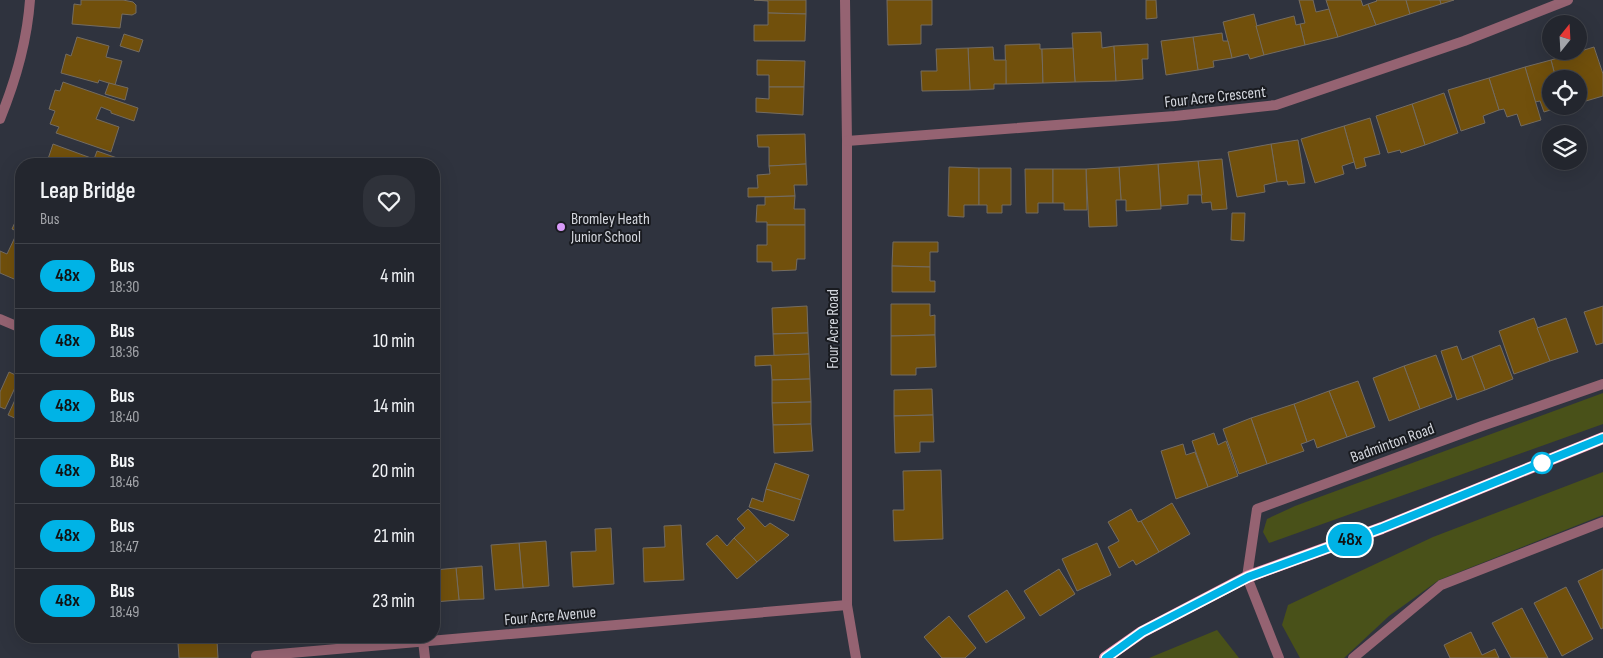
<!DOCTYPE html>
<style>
body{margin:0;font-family:"Sofia Sans Condensed",sans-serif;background:#2f323a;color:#f1f3f6;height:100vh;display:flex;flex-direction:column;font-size:19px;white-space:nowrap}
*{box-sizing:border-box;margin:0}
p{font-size:16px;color:#a3a5aa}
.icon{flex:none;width:28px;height:28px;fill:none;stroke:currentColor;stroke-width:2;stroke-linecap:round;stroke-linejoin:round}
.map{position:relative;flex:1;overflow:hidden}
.details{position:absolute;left:15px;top:158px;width:425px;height:485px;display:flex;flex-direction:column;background:#23262e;border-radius:20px;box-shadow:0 5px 20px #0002,0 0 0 1px #40434a}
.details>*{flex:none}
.badge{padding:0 10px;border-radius:16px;font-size:18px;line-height:32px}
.needle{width:32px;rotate:18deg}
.buttons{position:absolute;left:1542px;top:15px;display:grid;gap:10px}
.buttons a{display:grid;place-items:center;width:45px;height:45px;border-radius:50%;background:#23262e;box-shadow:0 5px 20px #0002,0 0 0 1px #40434a;font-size:25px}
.map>.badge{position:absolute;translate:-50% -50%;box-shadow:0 0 0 2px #fff}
.round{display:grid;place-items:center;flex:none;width:52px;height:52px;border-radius:20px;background:#2f323a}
.head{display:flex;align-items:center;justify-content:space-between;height:85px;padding:0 25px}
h1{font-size:24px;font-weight:600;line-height:38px}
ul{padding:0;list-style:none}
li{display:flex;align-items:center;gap:15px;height:65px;padding:0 25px;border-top:1px solid #40434a}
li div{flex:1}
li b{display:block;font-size:19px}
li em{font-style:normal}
li .badge{min-width:55px;font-weight:700;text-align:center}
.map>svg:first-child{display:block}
.green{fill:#495119}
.building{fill:#71500c;stroke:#746c61}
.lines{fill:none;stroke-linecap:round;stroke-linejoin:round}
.service{stroke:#956372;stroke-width:10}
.minor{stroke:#956372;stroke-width:10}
.primary{stroke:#f48faf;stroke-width:12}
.line-casing{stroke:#fff;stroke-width:11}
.line{stroke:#00b3e6;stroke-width:8}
.poi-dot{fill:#d89af8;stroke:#191b20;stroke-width:2}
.stop-dot{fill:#fff;stroke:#00b3e6;stroke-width:2.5}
.labels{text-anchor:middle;stroke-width:4;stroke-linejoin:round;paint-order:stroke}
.street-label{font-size:16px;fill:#d4d7de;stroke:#191b20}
.poi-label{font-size:16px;fill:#d4d7de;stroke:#191b20;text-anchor:start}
</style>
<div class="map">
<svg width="1603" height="658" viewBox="0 0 1603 658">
<rect width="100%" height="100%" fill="#2f333e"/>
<g class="green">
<polygon points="1603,393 1603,424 1269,543 1263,532 1267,519 1295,506"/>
<polygon points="1603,472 1603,515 1439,580 1389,616 1344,658 1300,658 1282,625 1288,605 1433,537"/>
<polygon points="1217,630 1239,658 1149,658"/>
</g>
<g class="building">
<polygon points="81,0 123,0 133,2 136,5 136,13 132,15 122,14 120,28 72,24 74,4 81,5"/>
<polygon points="754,0 806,0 806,14 768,13 768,1"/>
<polygon points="887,0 932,0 932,25 921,25 921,44 888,45"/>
<polygon points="1146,0 1156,0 1157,18 1146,19"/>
<polygon points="1299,0 1313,0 1316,12 1329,9 1338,37 1305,45 1300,24 1305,23"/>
<polygon points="1326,0 1361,0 1363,6 1368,4 1376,25 1338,37"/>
<polygon points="1376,0 1406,0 1410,14 1376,25 1368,4 1377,1"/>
<polygon points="1406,0 1440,0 1441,4 1410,14"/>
<polygon points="1440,0 1454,0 1441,4"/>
<polygon points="768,13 806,14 805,41 754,41 754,25 768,25"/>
<polygon points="1254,14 1264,55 1250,59 1248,54 1232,58 1223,22"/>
<polygon points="1294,16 1296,25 1300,24 1305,45 1264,55 1256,26"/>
<polygon points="1101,32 1102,48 1114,46 1116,81 1075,82 1072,33"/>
<polygon points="1222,33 1223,41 1228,41 1232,58 1213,61 1214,67 1198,70 1193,37"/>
<polygon points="124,34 143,40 139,52 120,46"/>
<polygon points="77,37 109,46 106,57 122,61 115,85 99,80 98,83 61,73 66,54 71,56"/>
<polygon points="1193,37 1198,70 1166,75 1161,41"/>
<polygon points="1040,44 1040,49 1042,49 1043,83 1006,84 1005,45"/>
<polygon points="1148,44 1148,59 1142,59 1143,79 1116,81 1114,46"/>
<polygon points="993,47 994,60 1006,60 1006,84 994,84 994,89 970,90 968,48"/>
<polygon points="1594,47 1603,74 1603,96 1579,103 1579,79 1556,79 1551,60"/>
<polygon points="968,48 970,90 922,91 921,71 937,71 936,49"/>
<polygon points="1073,48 1075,82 1043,83 1042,49"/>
<polygon points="757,60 805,61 804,87 769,87 769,75 757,75"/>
<polygon points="1551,60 1556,79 1551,79 1551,106 1563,106 1544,112 1540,101 1535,102 1525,67"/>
<polygon points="1525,67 1541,120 1521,126 1517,114 1507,117 1504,109 1499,110 1489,78"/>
<polygon points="1489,78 1499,110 1483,116 1485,123 1461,131 1448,90"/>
<polygon points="63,82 138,108 134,121 111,113 111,111 101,107 96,119 119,127 111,152 56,133 59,127 50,124 55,111 49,109 55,90 60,91"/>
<polygon points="109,83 128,88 125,100 105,94"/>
<polygon points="769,87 804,87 803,115 756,112 756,98 769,99"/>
<polygon points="1444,93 1458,133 1425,145 1412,104"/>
<polygon points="1412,104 1425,145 1401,153 1400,150 1388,153 1376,116"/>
<polygon points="1370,118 1380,154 1364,158 1366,166 1356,169 1344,126"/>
<polygon points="1344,126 1354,162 1342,166 1344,174 1315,183 1301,139"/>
<polygon points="805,134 806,164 769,166 769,147 758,147 757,135"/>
<polygon points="1298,140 1305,183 1288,185 1287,181 1277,182 1271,144"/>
<polygon points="53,144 91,158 89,164 51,164 47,162"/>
<polygon points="1271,144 1277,182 1264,185 1265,192 1237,197 1228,152"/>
<polygon points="97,151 123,160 122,164 97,164 93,162"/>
<polygon points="1222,159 1227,209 1212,210 1211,202 1202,203 1198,161"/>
<polygon points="1198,161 1202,195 1188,195 1188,204 1161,206 1158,164"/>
<polygon points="806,164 807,185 794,185 795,196 748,197 748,188 758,188 757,175 770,174 769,166"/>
<polygon points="1158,164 1161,209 1126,211 1126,200 1121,200 1119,167"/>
<polygon points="949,167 979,168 979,205 964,205 964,217 948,216"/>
<polygon points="1119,167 1121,200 1116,200 1117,226 1089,227 1086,169"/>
<polygon points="979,168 1011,168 1011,205 1002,205 1002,213 987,213 987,205 979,205"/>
<polygon points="1025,169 1053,169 1053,203 1038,203 1038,213 1026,213"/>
<polygon points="1053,169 1086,169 1087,210 1064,210 1064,203 1053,203"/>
<polygon points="795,196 794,209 805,209 805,225 767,225 767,222 756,222 757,205 765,205 765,197"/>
<polygon points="21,209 21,233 12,229"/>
<polygon points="1232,213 1245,213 1244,241 1231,240"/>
<polygon points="767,225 805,225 805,259 797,259 796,270 772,271 772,262 757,262 757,245 767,245"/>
<polygon points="16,235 21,237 21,282 0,273 0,251 7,254"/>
<polygon points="893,242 938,242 938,252 930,252 930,267 892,266"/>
<polygon points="892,266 930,267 930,281 935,281 935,292 892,292"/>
<polygon points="891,304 930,304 930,316 935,315 935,335 891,336"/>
<polygon points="807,306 808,333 773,334 772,308"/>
<polygon points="1603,306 1603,343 1596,345 1584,312"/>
<polygon points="1534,318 1550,361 1514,374 1499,331"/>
<polygon points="1566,318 1578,352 1550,361 1537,328"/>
<polygon points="808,333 809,354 774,356 773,334"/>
<polygon points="935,335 936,367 916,368 916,375 891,375 891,336"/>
<polygon points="1500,345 1513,379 1485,390 1472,356"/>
<polygon points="1457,346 1462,360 1472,356 1485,390 1457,400 1441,351"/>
<polygon points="809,354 810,379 772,380 771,365 755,366 755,356"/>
<polygon points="1436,355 1452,397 1420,409 1404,366"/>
<polygon points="1404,366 1420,409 1389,421 1373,378"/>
<polygon points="9,372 20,377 5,409 0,407 0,392"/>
<polygon points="810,379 811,402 772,403 772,380"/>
<polygon points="1358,381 1375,427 1347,437 1329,391"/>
<polygon points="21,387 21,421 8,415"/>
<polygon points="932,389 933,415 894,416 894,390"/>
<polygon points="1329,391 1347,437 1317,448 1314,439 1307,442 1294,404"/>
<polygon points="811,402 811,424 773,425 772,403"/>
<polygon points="1294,404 1307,442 1301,444 1304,451 1267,464 1251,418"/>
<polygon points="933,415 934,442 920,442 920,452 895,453 894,416"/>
<polygon points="1251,418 1267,464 1239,474 1223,429"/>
<polygon points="811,424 813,451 774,453 773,425"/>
<polygon points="1214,433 1218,445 1226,441 1238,476 1208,487 1192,441"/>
<polygon points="1183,444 1186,455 1195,452 1208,487 1176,499 1161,451"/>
<polygon points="775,463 809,475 801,500 766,489"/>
<polygon points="941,470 943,539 894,541 893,510 904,510 903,471"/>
<polygon points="766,489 801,500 794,521 749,507 752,498 763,502"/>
<polygon points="1172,503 1190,534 1159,552 1141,521"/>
<polygon points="748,509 765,527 770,523 789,535 757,562 734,538 745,528 737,519"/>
<polygon points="1131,509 1138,522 1141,521 1159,552 1136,565 1133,560 1119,568 1108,547 1119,541 1108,522"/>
<polygon points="681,525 684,580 644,582 643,548 665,547 664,526"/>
<polygon points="611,528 614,584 573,587 571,552 596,551 595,529"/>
<polygon points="717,535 727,546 734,538 757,562 737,579 706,544"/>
<polygon points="546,541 549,586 523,588 519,543"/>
<polygon points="519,543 523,588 495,590 491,545"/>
<polygon points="1097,543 1111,575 1077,591 1062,559"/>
<polygon points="482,566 484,599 459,600 456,568"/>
<polygon points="456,568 459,600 434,602 434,570"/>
<polygon points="1059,569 1075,594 1040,616 1024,591"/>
<polygon points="1603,569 1603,628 1601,629 1578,581"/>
<polygon points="1566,587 1593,639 1562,656 1534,603"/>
<polygon points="1007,590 1025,618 986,643 968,616"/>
<polygon points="1522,608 1548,658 1511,658 1492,623"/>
<polygon points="949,616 976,648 965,658 942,658 924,637"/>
<polygon points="1471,632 1482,655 1495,649 1499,658 1450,658 1444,645"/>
<polygon points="217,641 218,658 179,658 178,643"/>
</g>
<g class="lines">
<polyline class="service" points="423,641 425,658"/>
<g class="minor">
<polyline points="845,0 847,141 847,605 856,658"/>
<path d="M 0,119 C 16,80 27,42 30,0"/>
<polyline points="847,141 1175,116 1276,105 1464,41 1568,0"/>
<polyline points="0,319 21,328"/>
<polyline points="256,656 847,605"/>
<polyline points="1279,658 1247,577 1257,509 1482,426 1603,384"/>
<polyline points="1353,658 1441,585 1603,522"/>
</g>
<polyline class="primary" points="1105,658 1142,632 1247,577 1382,528 1603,438"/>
</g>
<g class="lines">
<g class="line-casing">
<polyline id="line" points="1106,658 1142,632 1248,577 1382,528 1603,438"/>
</g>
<use href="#line" class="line"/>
</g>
<circle class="poi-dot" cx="561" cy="227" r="5"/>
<circle class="stop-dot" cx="1542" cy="463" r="10"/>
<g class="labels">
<g class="street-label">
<text transform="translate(1215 96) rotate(-6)" y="6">Four Acre Crescent</text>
<text transform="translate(832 329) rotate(-90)" y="6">Four Acre Road</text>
<text transform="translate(1392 442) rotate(-20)" y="6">Badminton Road</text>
<text transform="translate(550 615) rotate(-5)" y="6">Four Acre Avenue</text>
</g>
<g class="poi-label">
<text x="571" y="224">Bromley Heath<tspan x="571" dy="18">Junior School</tspan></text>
</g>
</g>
</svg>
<div class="buttons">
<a><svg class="needle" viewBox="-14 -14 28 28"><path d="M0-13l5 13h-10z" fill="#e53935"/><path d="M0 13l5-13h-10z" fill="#a3a5aa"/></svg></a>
<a><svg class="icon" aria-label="locate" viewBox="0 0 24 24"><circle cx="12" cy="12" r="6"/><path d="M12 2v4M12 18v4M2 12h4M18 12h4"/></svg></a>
<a><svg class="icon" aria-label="layers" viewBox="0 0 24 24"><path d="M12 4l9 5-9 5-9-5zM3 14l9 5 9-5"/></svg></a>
</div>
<b class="badge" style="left:1350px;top:540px;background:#00b3e6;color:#111">48x</b>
<section class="details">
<div class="head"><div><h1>Leap Bridge</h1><p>Bus</p></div><a class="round"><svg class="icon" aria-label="heart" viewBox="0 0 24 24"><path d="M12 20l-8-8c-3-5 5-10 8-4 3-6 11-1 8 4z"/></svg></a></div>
<ul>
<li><span class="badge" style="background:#00b3e6;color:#111">48x</span><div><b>Bus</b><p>18:30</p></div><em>4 min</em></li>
<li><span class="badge" style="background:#00b3e6;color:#111">48x</span><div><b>Bus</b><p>18:36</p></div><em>10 min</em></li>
<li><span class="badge" style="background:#00b3e6;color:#111">48x</span><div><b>Bus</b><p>18:40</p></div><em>14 min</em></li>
<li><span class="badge" style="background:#00b3e6;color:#111">48x</span><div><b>Bus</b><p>18:46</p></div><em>20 min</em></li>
<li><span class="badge" style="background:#00b3e6;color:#111">48x</span><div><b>Bus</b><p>18:47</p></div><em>21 min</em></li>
<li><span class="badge" style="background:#00b3e6;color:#111">48x</span><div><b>Bus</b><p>18:49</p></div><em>23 min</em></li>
</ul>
</section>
</div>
